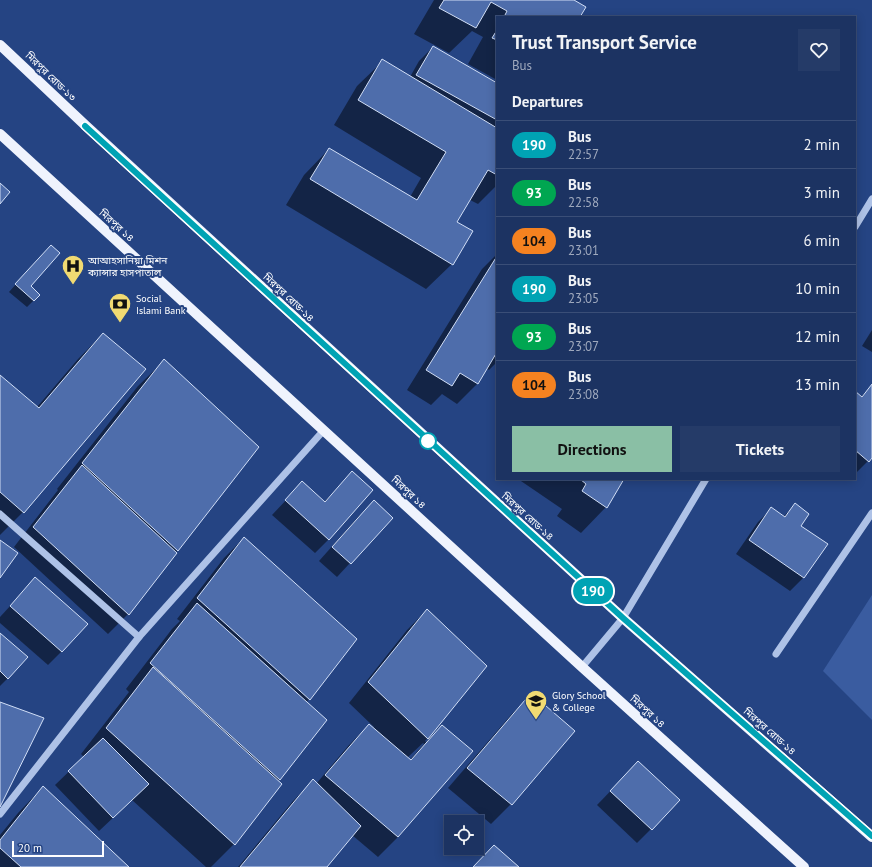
<!DOCTYPE html>
<meta charset="utf-8">
<style>
body{margin:0;font-family:"PT Sans","Noto Sans Bengali",sans-serif;background:#253b68;color:#f1f3f6;height:100vh;display:flex;flex-direction:column;font-size:15px;white-space:nowrap}
*{box-sizing:border-box;margin:0}
p{font-size:13px;color:#a0aabe}
.icon{flex:none;width:22px;height:22px;fill:none;stroke:currentColor;stroke-width:2;stroke-linecap:round;stroke-linejoin:round}
.map{position:relative;flex:1;overflow:hidden}
.side{position:absolute;left:496px;top:16px;width:360px;height:464px;display:flex;flex-direction:column;background:#1c3362;border-radius:0px;box-shadow:0 2px 10px #0003,0 0 0 1px #3a4e77}
.side>*{flex:none}
.badge{padding:0 8px;border-radius:13px;font-size:14px;line-height:26px}
.tools{position:absolute;left:444px;top:815px;display:grid;gap:8px}
.tools a{display:grid;place-items:center;width:40px;height:40px;border-radius:0px;background:#1c3362;box-shadow:0 2px 10px #0003,0 0 0 1px #3a4e77;font-size:20px}
.scale{position:absolute;left:12px;bottom:10px;width:92px;box-sizing:border-box;padding-left:4px;border:2px solid #fff;border-top:0;font-size:11px;line-height:14px;white-space:nowrap;color:#fff;-webkit-text-stroke:3px #254483;paint-order:stroke}
.map>.badge{position:absolute;translate:-50% -50%;box-shadow:0 0 0 2px #fff}
h2{padding:0 16px;font-size:15px;line-height:36px}
.round{display:grid;place-items:center;flex:none;width:42px;height:42px;border-radius:0px;background:#253b68}
.head{display:flex;align-items:center;justify-content:space-between;height:68px;padding:0 16px}
h1{font-size:19px;font-weight:700;line-height:30px}
.cta{display:flex;gap:8px;margin-top:auto;padding:8px 16px}
.cta a{flex:1;height:46px;border-radius:0px;background:#8abfa5;color:#111;font-size:16px;font-weight:700;line-height:46px;text-align:center}
.cta a+a{background:#253b68;color:#f1f3f6}
ul{padding:0;list-style:none}
li{display:flex;align-items:center;gap:12px;height:48px;padding:0 16px;border-top:1px solid #3a4e77}
li div{flex:1}
li b{display:block;font-size:15px}
li em{font-style:normal}
li .badge{min-width:44px;font-weight:700;text-align:center}
.map>svg:first-child{display:block}
.green{fill:#3a5ca0}
.shadow{fill:#0007;fill-rule:evenodd}
.building{fill:#4e6dab;stroke:#d1def6}
.lines{fill:none;stroke-linecap:round;stroke-linejoin:round}
.minor{stroke:#aec2e7;stroke-width:7}
.major{stroke:#eff3fd;stroke-width:10}
.line-casing{stroke:#fff;stroke-width:9}
.line{stroke:#00a3b4;stroke-width:6}
.stop-dot{fill:#fff;stroke:#00a3b4;stroke-width:2}
.labels{text-anchor:middle;stroke-width:4;stroke-linejoin:round;paint-order:stroke}
.street-label{font-size:10px;fill:#fff;stroke:#254483}
.poi-label{font-size:10px;fill:#fff;stroke:#254483;text-anchor:start}
</style>
<div class="map">
<svg width="872" height="867" viewBox="0 0 872 867">
<rect width="100%" height="100%" fill="#254483"/>
<polygon class="green" points="872,595 872,720 823,671"/>
<g class="shadow">
<polygon points="434,0 572,0 579,17 497,17 497,80 468,64 483,37 472,31 449,53 414,34"/>
<polygon points="433,47 497,84 497,185 478,204 470,200 456,222 452,264 426,289 286,205 304,175 329,149 410,197 421,178 334,125 357,86 383,61 410,77 419,61"/>
<polygon points="44,253 30,287 39,295 27,307 9,292"/>
<polygon points="497,254 497,362 489,370 486,368 477,384 457,404 442,394 431,405 407,390 482,269"/>
<polygon points="872,330 872,352 862,346"/>
<polygon points="103,334 23,512 0,535 0,376 37,407 78,359"/>
<polygon points="164,361 258,447 128,614 108,634 14,547 58,490 57,489 138,386"/>
<polygon points="872,386 872,457 855,474 855,392 861,397"/>
<polygon points="352,473 329,539 315,553 272,515 289,497 324,502"/>
<polygon points="518,479 626,479 622,481 606,507 581,533 557,516 562,509"/>
<polygon points="795,505 799,526 827,544 803,578 790,591 736,554 758,522 771,509 783,517"/>
<polygon points="360,515 350,563 337,577 319,561"/>
<polygon points="244,538 355,639 306,703 325,720 277,782 280,785 234,844 211,867 206,867 132,800 99,831 55,785 84,757 81,754 129,692 126,689 172,629 180,621 177,619 224,558"/>
<polygon points="35,579 62,651 48,665 0,623 0,617"/>
<path d="M 427,610 L 486,666 L 425,741 L 426,742 L 442,726 L 472,751 L 398,837 L 378,857 L 352,835 L 326,867 L 238,867 L 293,801 L 313,781 L 316,784 L 349,745 L 369,725 L 373,728 L 374,727 L 349,703 L 407,630 ZM 423,743 L 424,744 L 410,760 L 407,758 Z"/>
<polygon points="0,635 8,678 0,686"/>
<polygon points="531,695 511,804 491,824 448,788 511,715"/>
<polygon points="625,776 651,829 637,843 597,805"/>
<polygon points="43,787 127,867 0,867 0,835 18,813"/>
</g>
<g class="building">
<polygon points="444,0 574,0 586,7 580,17 504,17 507,11 491,2 476,28 439,8"/>
<polygon points="497,30 497,40 492,38"/>
<polygon points="433,46 497,83 497,120 416,75"/>
<polygon points="382,59 497,128 497,175 488,170 457,222 473,231 453,265 310,179 329,148 417,200 446,152 358,100"/>
<polygon points="0,183 10,192 0,204"/>
<polygon points="51,245 60,253 31,286 40,295 34,301 15,284"/>
<polygon points="497,256 497,352 478,384 460,373 452,386 426,370"/>
<polygon points="103,333 146,369 24,513 0,492 0,375 39,408"/>
<polygon points="164,359 259,447 178,551 82,463"/>
<polygon points="872,384 872,458 869,462 855,450 855,391 862,397"/>
<polygon points="82,465 177,553 129,615 33,527"/>
<polygon points="352,471 373,490 329,540 285,500 302,481 325,502"/>
<polygon points="580,479 624,479 607,508 582,491 586,484"/>
<polygon points="374,500 393,518 351,564 332,547"/>
<polygon points="795,503 809,514 801,526 828,544 804,578 749,540 771,507 785,517"/>
<polygon points="244,537 357,639 310,700 197,598"/>
<polygon points="0,540 18,553 0,578"/>
<polygon points="35,577 88,624 62,652 10,606"/>
<polygon points="197,603 327,720 280,780 150,663"/>
<polygon points="427,609 487,666 428,739 368,682"/>
<polygon points="0,633 28,657 8,679 0,671"/>
<polygon points="153,667 282,784 235,845 106,728"/>
<polygon points="531,693 575,731 512,805 467,768"/>
<polygon points="0,702 44,718 0,807"/>
<polygon points="369,724 411,760 442,725 473,751 398,837 325,775"/>
<polygon points="103,738 149,784 113,818 68,771"/>
<polygon points="638,761 680,800 652,830 610,791"/>
<polygon points="313,779 361,826 327,867 240,867"/>
<polygon points="43,786 129,867 21,867 0,848 0,840"/>
<polygon points="494,845 519,867 473,867"/>
</g>
<g class="lines">
<g class="minor">
<polyline points="855,227 872,199"/>
<polyline points="0,514 139,637"/>
<polyline points="776,654 872,513"/>
<polyline points="582,667 623,618 706,479"/>
<polyline points="0,814 139,637 324,430"/>
</g>
<g class="major">
<polyline points="0,45 85,125 623,618 872,837"/>
<polyline points="0,134 582,667 804,867"/>
</g>
</g>
<g class="lines">
<g class="line-casing">
<polyline id="line" points="85,126 623,618 872,836"/>
</g>
<use href="#line" class="line"/>
</g>
<defs>
<g id="hospital-pin" transform="scale(1.15)"><path d="M0 17L-7.5 6A9.5 9.5 0 1 1 7.5 6Z" fill="#f1da72" stroke="#254483"/><path d="M-5-5h3v3.5h4V-5h3V5h-3V1.5h-4V5h-3Z" fill="#111"/></g>
<g id="bank-pin" transform="scale(1.15)"><path d="M0 17L-7.5 6A9.5 9.5 0 1 1 7.5 6Z" fill="#f1da72" stroke="#254483"/><path d="M-6-4H6V4H-6ZM0-2.3a2.3 2.3 0 1 0 0 4.6a2.3 2.3 0 1 0 0-4.6Z" fill="#111"/></g>
<g id="university-pin" transform="scale(1.15)"><path d="M0 17L-7.5 6A9.5 9.5 0 1 1 7.5 6Z" fill="#f1da72" stroke="#254483"/><path d="M0-5L7-2L0 1L-7-2ZM-4 1L0 2.5L4 1V4Q0 6-4 4Z" fill="#111"/></g>
</defs>
<g fill-rule="evenodd">
<use href="#hospital-pin" x="73" y="266"/>
<use href="#bank-pin" x="120" y="304"/>
<use href="#university-pin" x="536" y="701"/>
</g>
<circle class="stop-dot" cx="428" cy="441" r="8"/>
<g class="labels">
<g class="street-label">
<text transform="translate(51 76) rotate(44)" y="4">মিরপুর রোড-১৩</text>
<text transform="translate(117 225) rotate(42)" y="4">মিরপুর ১৪</text>
<text transform="translate(289 297) rotate(43)" y="4">মিরপুর রোড-১৪</text>
<text transform="translate(409 492) rotate(43)" y="4">মিরপুর ১৪</text>
<text transform="translate(528 516) rotate(42)" y="4">মিরপুর রোড-১৪</text>
<text transform="translate(648 711) rotate(42)" y="4">মিরপুর ১৪</text>
<text transform="translate(770 731) rotate(41)" y="4">মিরপুর রোড-১৪</text>
</g>
<g class="poi-label">
<text x="88" y="264">আআহসানিয়া মিশন<tspan x="88" dy="12">ক্যান্সার হাসপাতাল</tspan></text>
<text x="136" y="302">Social<tspan x="136" dy="12">Islami Bank</tspan></text>
<text x="552" y="699">Glory School<tspan x="552" dy="12">&amp; College</tspan></text>
</g>
</g>
</svg>
<div class="tools">
<a><svg class="icon" aria-label="locate" viewBox="0 0 24 24"><circle cx="12" cy="12" r="6"/><path d="M12 2v4M12 18v4M2 12h4M18 12h4"/></svg></a>
</div>
<div class="scale">20 m</div>
<b class="badge" style="left:593px;top:591px;background:#00a3b4;color:#fff">190</b>
<section class="side">
<div class="head"><div><h1>Trust Transport Service</h1><p>Bus</p></div><a class="round"><svg class="icon" aria-label="heart" viewBox="0 0 24 24"><path d="M12 20l-8-8c-3-5 5-10 8-4 3-6 11-1 8 4z"/></svg></a></div>
<h2>Departures</h2>
<ul>
<li><span class="badge" style="background:#00a3b4;color:#fff">190</span><div><b>Bus</b><p>22:57</p></div><em>2 min</em></li>
<li><span class="badge" style="background:#00a651;color:#fff">93</span><div><b>Bus</b><p>22:58</p></div><em>3 min</em></li>
<li><span class="badge" style="background:#f58220;color:#111">104</span><div><b>Bus</b><p>23:01</p></div><em>6 min</em></li>
<li><span class="badge" style="background:#00a3b4;color:#fff">190</span><div><b>Bus</b><p>23:05</p></div><em>10 min</em></li>
<li><span class="badge" style="background:#00a651;color:#fff">93</span><div><b>Bus</b><p>23:07</p></div><em>12 min</em></li>
<li><span class="badge" style="background:#f58220;color:#111">104</span><div><b>Bus</b><p>23:08</p></div><em>13 min</em></li>
</ul>
<div class="cta"><a>Directions</a><a>Tickets</a></div>
</section>
</div>
